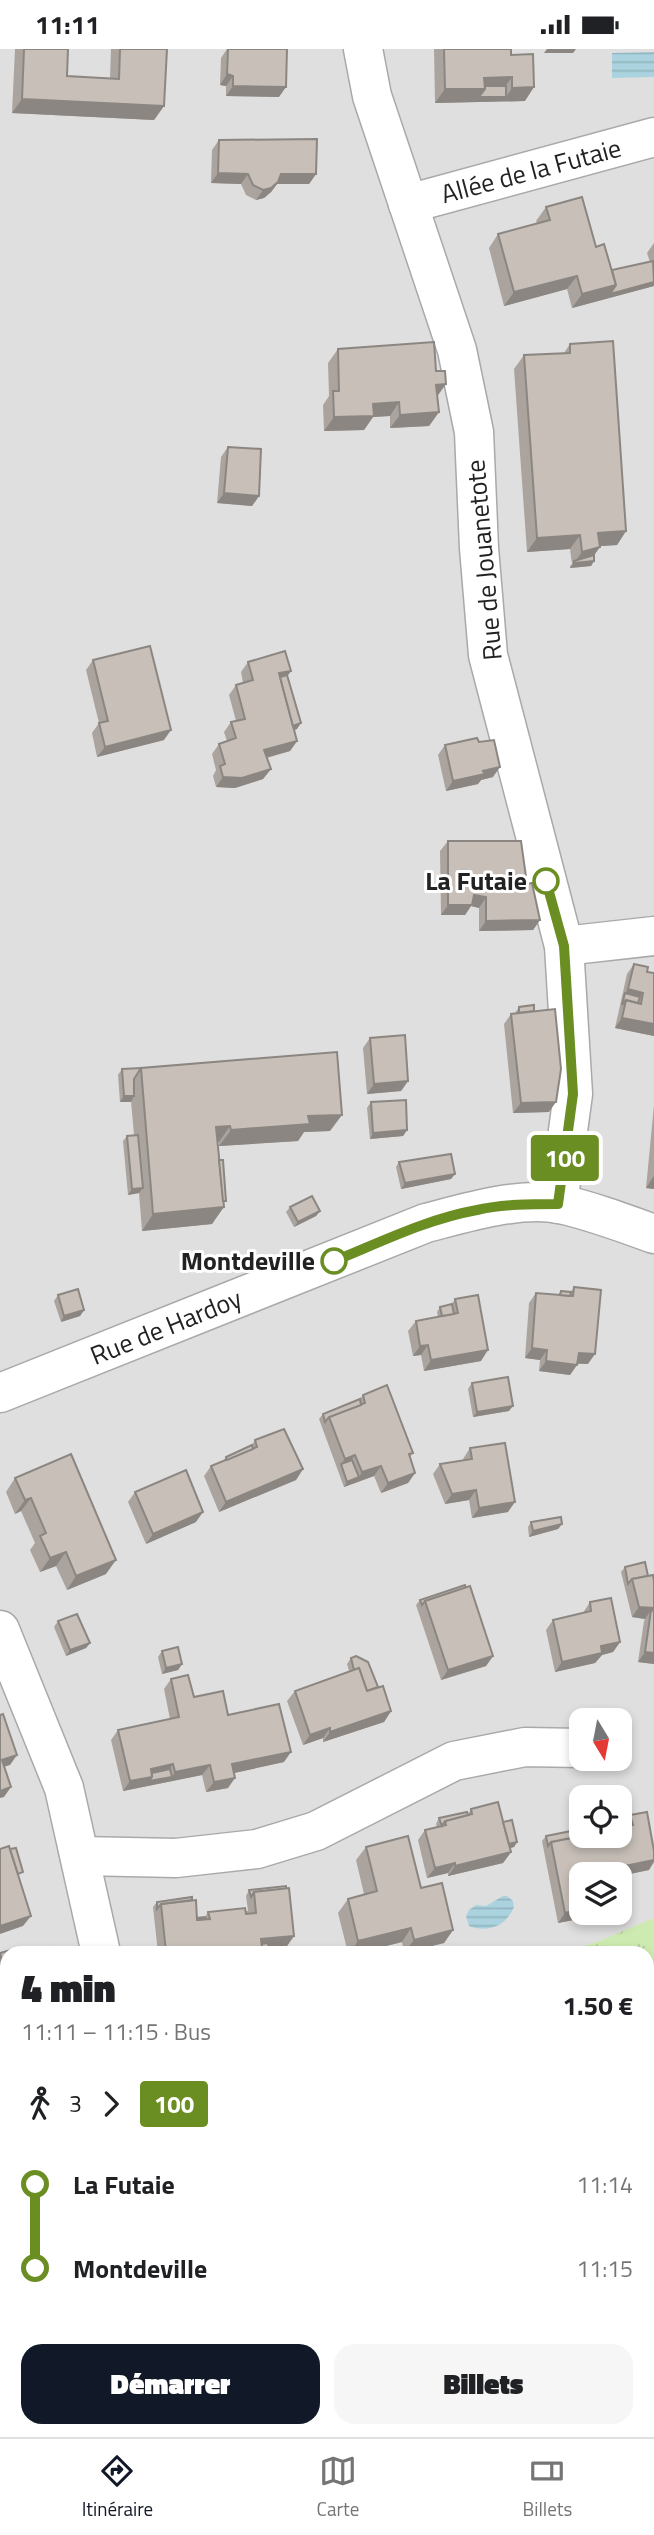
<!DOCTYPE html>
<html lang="fr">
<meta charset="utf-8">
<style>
body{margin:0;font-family:"Titillium Web",sans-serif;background:#f6f6f6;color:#202124;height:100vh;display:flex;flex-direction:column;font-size:26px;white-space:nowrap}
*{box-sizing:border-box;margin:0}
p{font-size:23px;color:#757577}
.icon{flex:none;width:38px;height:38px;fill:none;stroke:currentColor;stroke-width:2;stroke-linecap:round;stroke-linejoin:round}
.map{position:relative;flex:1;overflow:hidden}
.side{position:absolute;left:0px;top:1897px;width:654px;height:492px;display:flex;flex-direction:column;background:#fff;border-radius:21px 21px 0 0;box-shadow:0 4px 10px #0003}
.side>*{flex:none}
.badge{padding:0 14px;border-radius:5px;font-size:24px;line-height:46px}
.needle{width:46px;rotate:170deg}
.buttons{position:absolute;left:569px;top:1659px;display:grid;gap:14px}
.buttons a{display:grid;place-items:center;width:63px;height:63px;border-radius:14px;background:#fff;box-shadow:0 4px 10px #0003;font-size:35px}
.map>.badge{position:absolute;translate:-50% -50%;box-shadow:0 0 0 4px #fff}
.legs{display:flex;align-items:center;gap:10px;height:77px;padding:0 21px;font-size:23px}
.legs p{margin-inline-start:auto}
.overview{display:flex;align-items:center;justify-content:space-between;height:119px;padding:0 21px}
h1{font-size:38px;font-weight:800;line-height:52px}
.primary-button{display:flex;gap:14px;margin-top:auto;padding:14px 21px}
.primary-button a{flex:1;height:80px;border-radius:21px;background:#111827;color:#fff;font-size:28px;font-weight:800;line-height:80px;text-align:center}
.primary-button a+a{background:#f6f6f6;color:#202124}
ul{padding:0 21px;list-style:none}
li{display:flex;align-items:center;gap:24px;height:84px;font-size:26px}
li i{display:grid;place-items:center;width:10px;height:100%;margin:0 9px;background:currentColor}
li i::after{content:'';width:18px;height:18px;margin:-9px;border:5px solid;border-radius:50%;background:#fff}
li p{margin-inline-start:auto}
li:first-child i{background:linear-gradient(#0000 50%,currentColor 0)}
li:last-child i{background:linear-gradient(currentColor 50%,#0000 0)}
.status{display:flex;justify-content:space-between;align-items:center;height:49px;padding:0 35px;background:#fff;direction:ltr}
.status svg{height:19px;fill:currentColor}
.tab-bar{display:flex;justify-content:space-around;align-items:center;height:98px;border-top:2px solid #e0e0e0;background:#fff;font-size:19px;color:#757577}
.tab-bar a{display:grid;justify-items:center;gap:4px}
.tab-bar .active{color:#111827}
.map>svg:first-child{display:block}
.residential{fill:#e0dfdf;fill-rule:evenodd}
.grass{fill:url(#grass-tufts)}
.water{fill:url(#water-rules)}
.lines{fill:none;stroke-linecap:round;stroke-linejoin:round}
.stream{stroke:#aad3df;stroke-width:10}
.minor-casing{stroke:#a9a9a9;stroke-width:41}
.minor{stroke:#fff;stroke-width:38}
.wall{fill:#aba49e}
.shaded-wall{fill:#8b8681}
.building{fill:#c7bfb8;stroke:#8b8681;stroke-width:2}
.line-1-casing{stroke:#fff;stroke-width:16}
.line-1{stroke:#6b8e23;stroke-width:10}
.stop-1-dot{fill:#fff;stroke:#6b8e23;stroke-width:3.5}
.labels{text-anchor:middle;stroke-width:6;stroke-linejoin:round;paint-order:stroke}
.street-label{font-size:26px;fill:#222;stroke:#fff}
.stop-label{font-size:26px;font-weight:bold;fill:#222;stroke:#fff;text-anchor:end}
</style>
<div class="status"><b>11:11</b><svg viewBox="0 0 49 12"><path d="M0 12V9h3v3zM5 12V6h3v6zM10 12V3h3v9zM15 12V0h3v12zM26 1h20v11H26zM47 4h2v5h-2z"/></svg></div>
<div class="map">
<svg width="654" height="2388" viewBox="0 0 654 2388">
<defs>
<pattern id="grass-tufts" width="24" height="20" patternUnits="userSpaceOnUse" patternTransform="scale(1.75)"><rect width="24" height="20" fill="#cdebb0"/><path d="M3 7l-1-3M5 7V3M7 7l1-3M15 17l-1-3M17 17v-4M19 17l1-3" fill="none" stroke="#b0c997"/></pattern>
<pattern id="water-rules" width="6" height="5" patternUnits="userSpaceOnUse" patternTransform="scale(1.75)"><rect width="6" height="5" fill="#aad3df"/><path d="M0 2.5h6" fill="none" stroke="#92b5bf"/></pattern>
</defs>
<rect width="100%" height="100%" fill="#f2efe9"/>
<path class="residential" d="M 0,0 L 654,0 L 654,2388 L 0,2388 ZM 581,1671 L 620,1671 L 620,1710 L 581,1710 ZM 581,1748 L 620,1748 L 620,1787 L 581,1787 ZM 581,1825 L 620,1825 L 620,1864 L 581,1864 ZM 7,1904 L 648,1904 L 648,2382 L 7,2382 Z"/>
<g class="grass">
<polygon points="654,1869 654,2074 648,2076 648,1904 558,1904 597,1893"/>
<polygon points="7,2131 7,2212 0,2203 0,2133"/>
</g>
<g class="water">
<polygon points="654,3 654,28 612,29 612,4"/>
<path d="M 503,1847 L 507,1847 L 513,1852 L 514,1858 C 506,1877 488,1884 469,1877 L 466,1867 L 469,1861 L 476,1856 L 486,1857 Z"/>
</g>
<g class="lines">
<g class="stream">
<polyline points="648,2097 654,2095"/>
<polyline points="0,2230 7,2240"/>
</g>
<g class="minor-casing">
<g id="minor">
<polyline points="363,0 372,47 457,301 474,383 479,499 488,606 564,897 573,1045 558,1155"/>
<polyline points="408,155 654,88"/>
<polyline points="564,897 654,887"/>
<path d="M 0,1344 L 426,1174 C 465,1164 520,1147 560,1155 C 592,1162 624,1174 654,1185"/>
<polyline points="0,1581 64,1739 101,1904"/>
<polyline points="80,1807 176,1809 257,1800 316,1782 454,1712 525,1698 581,1699"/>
<polyline points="648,2346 654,2345"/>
<polyline points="485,2388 502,2382"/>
</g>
</g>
<use href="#minor" class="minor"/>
</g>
<g class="wall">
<polygon points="15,0 68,0 67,27 110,29 111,0 167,0 164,57 154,71 12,64"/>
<polygon points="227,0 287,0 279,48 226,47 226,37 220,36 221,9"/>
<polygon points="434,0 511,0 511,6 525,52 435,54"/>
<polygon points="219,91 316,125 309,135 277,135 271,143 264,149 256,151 246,146 241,135 211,134 212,101"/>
<polygon points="546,158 596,198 612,221 650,213 647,204 654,194 654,237 572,259 567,240 504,257 489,199 498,185 537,174 536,172"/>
<polygon points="570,295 626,482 617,496 600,497 594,506 594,512 591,517 570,519 570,517 572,515 570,500 527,503 514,320 524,306 564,304"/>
<polygon points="338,300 437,347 439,363 429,377 390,379 390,367 373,368 364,381 324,382 323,356 329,347 328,314"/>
<polygon points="228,398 259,447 252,457 217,454 221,408"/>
<polygon points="93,611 164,691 97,708 92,684 99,674 86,621"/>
<polygon points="248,613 291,622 287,626 297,680 294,681 297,692 290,702 267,709 271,720 263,730 235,739 216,738 213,727 216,721 212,705 219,695 227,692 224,683 231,673 236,672 229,646 236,636 243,634 241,623"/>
<polygon points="479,693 493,728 481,731 478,735 446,742 438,706 445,696"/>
<polygon points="448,792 527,835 540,871 533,881 479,882 479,859 471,857 465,866 441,866 440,802"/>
<polygon points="634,915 647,923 654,987 615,979 627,925"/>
<polygon points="519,958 549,1063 513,1064 504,975 511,965 515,964"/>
<polygon points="370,989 408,1032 401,1042 367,1045 363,999"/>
<polygon points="337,1003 330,1082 304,1083 298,1092 219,1097 219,1093 218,1093 224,1156 212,1175 142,1182 139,1144 128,1146 123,1092 127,1087 134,1086 131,1052 120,1053 118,1026 122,1020"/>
<polygon points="371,1053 407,1081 403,1087 370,1090 367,1059"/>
<polygon points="654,1056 654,1140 646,1139"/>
<polygon points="399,1113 455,1125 451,1130 401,1140 396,1118"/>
<polygon points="290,1158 320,1162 316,1167 294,1178 286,1163"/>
<polygon points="574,1238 588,1315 577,1315 570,1326 539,1322 540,1311 525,1309 529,1254 536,1244 558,1246 561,1242 571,1243"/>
<polygon points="58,1246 84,1261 80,1267 61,1273 54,1252"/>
<polygon points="455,1250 481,1312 424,1322 421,1306 413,1307 408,1282 416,1272 438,1268 437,1263 440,1258 452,1255"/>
<polygon points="472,1334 509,1362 473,1368 468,1340"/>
<polygon points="363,1346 413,1404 410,1408 415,1424 408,1434 381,1444 374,1427 344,1438 319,1370 323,1365 360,1350"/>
<polygon points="255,1391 303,1420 296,1431 219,1463 204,1427 211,1417 223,1412 226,1408 252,1396"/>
<polygon points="470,1399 508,1463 472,1469 469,1451 445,1455 433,1425 440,1415 464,1411 463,1410"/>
<polygon points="15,1429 106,1525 67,1541 56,1517 40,1523 30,1501 35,1494 21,1462 15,1465 6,1443"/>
<polygon points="135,1443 196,1473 146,1495 128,1453"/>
<polygon points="531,1473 562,1475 558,1480 529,1488 528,1478"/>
<polygon points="625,1518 648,1527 654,1615 638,1613 644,1572 645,1570 632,1568 621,1523"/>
<polygon points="465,1536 493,1607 486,1617 441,1631 416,1556 420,1551"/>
<polygon points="590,1553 620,1593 613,1603 602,1606 595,1614 555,1623 546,1581 553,1571 583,1564"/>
<polygon points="58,1572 90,1594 86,1599 66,1607 54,1578"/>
<polygon points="162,1602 182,1615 178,1621 162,1625 158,1608"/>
<polygon points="351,1609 378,1638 391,1662 384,1673 323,1693 323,1689 303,1696 287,1652 295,1642 349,1622 347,1615"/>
<polygon points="171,1630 194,1648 228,1666 284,1713 234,1724 228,1739 206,1743 202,1726 123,1742 111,1691 118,1681 170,1670 164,1640"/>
<polygon points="471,1760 503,1773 517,1793 514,1798 510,1799 511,1803 503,1814 448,1827 448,1824 427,1829 418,1791 425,1781 437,1778 436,1775 439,1769 468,1765"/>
<polygon points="630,1766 649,1821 620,1827 620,1825 581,1825 594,1867 558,1874 542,1792 546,1787 627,1771"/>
<polygon points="366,1798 421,1839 453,1881 444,1894 404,1904 402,1893 358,1904 348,1904 338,1864 348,1850 364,1845 356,1811"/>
<polygon points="286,1837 294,1887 287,1897 269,1899 269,1902 268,1904 158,1904 153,1858 157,1853 197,1869 205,1868 208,1863 248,1862 246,1847 249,1841"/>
<polygon points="0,1904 7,1904 7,1956 0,1928"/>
<polygon points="7,2012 7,2107 4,2108 4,2104 0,2109 0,2022"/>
<polygon points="190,2382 288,2382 272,2388 192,2388"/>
</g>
<g class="shaded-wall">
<polygon points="547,0 576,0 573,4 544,4"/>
<polygon points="227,25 233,27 226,37 220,36"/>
<polygon points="512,28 502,42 506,48 512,39 534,38 525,52 435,54 445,40 484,29"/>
<polygon points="233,37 286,38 279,48 226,47"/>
<polygon points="22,50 164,57 154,71 12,64"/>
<polygon points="218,124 248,125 241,135 211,134"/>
<polygon points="281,125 316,125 309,135 277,135 271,143 264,149 256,151 263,141"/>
<polygon points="577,227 567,240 504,257 514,243"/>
<polygon points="654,233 654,237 572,259 582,245 616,236"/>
<polygon points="446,335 436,349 436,336"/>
<polygon points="399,353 390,367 373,368 364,381 324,382 334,368 373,355"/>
<polygon points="439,363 429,377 390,379 400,366"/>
<polygon points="224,444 259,447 252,457 217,454"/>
<polygon points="626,482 617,496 588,498 598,484"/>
<polygon points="580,486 570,500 527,503 537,489"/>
<polygon points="600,498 590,512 594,512 591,517 570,519 582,503"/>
<polygon points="291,622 284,632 276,633 279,624"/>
<polygon points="301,674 297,680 285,684 289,678"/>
<polygon points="171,681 164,691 97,708 105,698"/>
<polygon points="297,692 290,702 257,711 264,701"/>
<polygon points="500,718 493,728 481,731 478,735 446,742 453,732 483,722"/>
<polygon points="271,720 263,730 235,739 216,738 223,728"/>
<polygon points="474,846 486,848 479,859 471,857 465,866 441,866 448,856"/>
<polygon points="540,871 533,881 479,882 486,872"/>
<polygon points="628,940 643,944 636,954 625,944 621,950"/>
<polygon points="622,969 654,975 654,987 615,979"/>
<polygon points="408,1032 401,1042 367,1045 374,1035"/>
<polygon points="124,1047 134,1047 131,1053 120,1053"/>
<polygon points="556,1053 549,1063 513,1064 521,1054"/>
<polygon points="342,1066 330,1082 304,1083 298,1092 219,1097 231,1081 308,1067"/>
<polygon points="230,1077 219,1093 205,1095 216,1078"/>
<polygon points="407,1081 403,1087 370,1090 373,1084"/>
<polygon points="455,1125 451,1130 401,1140 405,1134"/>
<polygon points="654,1127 654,1140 646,1139"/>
<polygon points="143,1139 139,1144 128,1146 132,1140"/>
<polygon points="224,1158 212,1175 142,1182 153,1165"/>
<polygon points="320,1162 316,1167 294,1178 298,1173"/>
<polygon points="84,1261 80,1267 61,1273 64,1267"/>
<polygon points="428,1296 421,1306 413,1307 420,1297"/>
<polygon points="532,1299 547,1301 540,1311 525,1309"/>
<polygon points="488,1301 481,1312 424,1322 431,1311"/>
<polygon points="579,1304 595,1305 588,1315 572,1314"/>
<polygon points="546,1312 577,1316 570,1326 539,1322"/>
<polygon points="513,1357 509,1362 473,1368 477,1363"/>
<polygon points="355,1406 348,1416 341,1415 345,1410"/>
<polygon points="381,1417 374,1427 344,1438 347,1433 359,1428 362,1423"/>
<polygon points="303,1420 296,1431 219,1463 226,1453"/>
<polygon points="415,1424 408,1434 381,1444 388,1434"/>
<polygon points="476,1441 469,1451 445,1455 452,1445"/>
<polygon points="31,1449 21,1462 15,1465 25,1451"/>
<polygon points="515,1453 508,1463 472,1469 479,1459"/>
<polygon points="203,1463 196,1473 146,1495 153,1485"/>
<polygon points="562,1475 558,1480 529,1488 533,1482"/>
<polygon points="66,1503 56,1517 40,1523 50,1509"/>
<polygon points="116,1511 106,1525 67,1541 76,1527"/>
<polygon points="639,1558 654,1559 654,1568 651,1561 645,1570 632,1568"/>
<polygon points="620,1593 613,1603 602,1606 595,1614 555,1623 562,1613 601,1597"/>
<polygon points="90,1594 86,1599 66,1607 70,1601"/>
<polygon points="645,1603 654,1604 654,1615 638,1613"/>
<polygon points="493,1607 486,1617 441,1631 448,1621"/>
<polygon points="182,1615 178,1621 162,1625 166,1619"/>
<polygon points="391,1662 384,1673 323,1693 330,1683"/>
<polygon points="330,1679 323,1689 303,1696 310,1686"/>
<polygon points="291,1703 284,1713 225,1726 232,1715"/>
<polygon points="17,1706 10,1716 0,1719 2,1711"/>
<polygon points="173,1715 166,1725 172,1728 175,1723 210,1716 202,1726 123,1742 130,1732 151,1720"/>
<polygon points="235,1729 228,1739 206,1743 214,1733"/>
<polygon points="11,1738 4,1748 0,1749 0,1742"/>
<polygon points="517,1793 514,1798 501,1802 504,1796"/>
<polygon points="511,1803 503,1814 448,1827 455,1817"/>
<polygon points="654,1811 654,1813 649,1821 620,1827 620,1825 593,1825 595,1823"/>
<polygon points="455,1814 448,1824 427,1829 435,1819"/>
<polygon points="581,1860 581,1864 596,1864 594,1867 558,1874 565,1864"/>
<polygon points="31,1867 23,1877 0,1885 0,1877"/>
<polygon points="411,1879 402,1893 358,1904 350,1904 358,1892"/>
<polygon points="453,1881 444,1894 404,1904 414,1891"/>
<polygon points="294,1887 287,1897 262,1900 259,1904 222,1904 261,1890"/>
<polygon points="197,1899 194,1904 165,1904 166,1903"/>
<polygon points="7,2367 7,2373 0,2377 0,2370"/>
<polygon points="269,2382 288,2382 272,2388 262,2388 265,2383"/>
</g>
<g class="building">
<polygon points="24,0 68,0 67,27 119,30 120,0 167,0 164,57 22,50"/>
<polygon points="228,0 287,0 286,38 233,37 233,27 227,25"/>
<polygon points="444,0 511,0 511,6 533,5 534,38 512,39 512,28 484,29 485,40 445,40"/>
<polygon points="485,37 506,37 506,48 479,48 485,40"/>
<polygon points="317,90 316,125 281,125 278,133 271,139 263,141 253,136 248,125 218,124 219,91"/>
<polygon points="582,148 596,198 604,195 616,236 582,245 577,227 514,243 498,185 550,171 546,158"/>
<polygon points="653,212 654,233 610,245 616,236 612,221"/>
<polygon points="613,292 626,482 598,484 600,498 582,503 580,486 537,489 524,306 570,304 570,295"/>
<polygon points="434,293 436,322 445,322 446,335 436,336 439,363 400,366 399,353 373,355 374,367 334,368 333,342 339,342 338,300"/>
<polygon points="228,398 261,400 259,447 224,444"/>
<polygon points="594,506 594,512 574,514 574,512"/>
<polygon points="150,597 171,681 105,698 99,674 108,672 93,611"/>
<polygon points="285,602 291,622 279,624 297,692 264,701 271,720 242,729 223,728 220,717 225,715 219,695 236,689 231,673 245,670 236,636 253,631 248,613"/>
<polygon points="287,626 301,674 293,677 280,628"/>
<polygon points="477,689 479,693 494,691 500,718 483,722 485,725 453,732 445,696"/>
<polygon points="448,792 521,792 527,835 532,834 540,871 486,872 486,848 474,846 472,856 448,856"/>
<polygon points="634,915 648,918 647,923 654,924 654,975 622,969 626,951 641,955 643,944 628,940"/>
<polygon points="625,944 640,948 638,954 626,951 622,956"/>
<polygon points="534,956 534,962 519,964 519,958"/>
<polygon points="555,960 561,1020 556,1053 521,1054 511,965"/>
<polygon points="405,986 408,1032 374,1035 370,989"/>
<polygon points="337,1003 342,1066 308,1067 310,1075 231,1081 230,1077 216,1078 224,1158 153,1165 141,1019"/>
<polygon points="141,1019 134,1030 134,1047 124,1047 122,1020"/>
<polygon points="406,1051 407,1081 373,1084 371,1053"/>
<polygon points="138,1086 143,1139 132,1140 127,1087"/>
<polygon points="451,1105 455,1125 405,1134 399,1113"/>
<polygon points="219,1111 223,1111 226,1152 223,1152"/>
<polygon points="312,1147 320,1162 298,1173 290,1158"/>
<polygon points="574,1238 601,1241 595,1305 579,1304 577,1316 546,1312 547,1301 532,1299 536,1244 573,1247"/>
<polygon points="78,1240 84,1261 64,1267 58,1246"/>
<polygon points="561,1242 571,1243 570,1247 560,1246"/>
<polygon points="478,1246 488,1301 431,1311 428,1296 420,1297 416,1272 458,1264 455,1250"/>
<polygon points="452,1255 454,1265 442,1267 440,1258"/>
<polygon points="508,1328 513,1357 477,1363 472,1334"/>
<polygon points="387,1336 413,1404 409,1405 415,1424 388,1434 381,1417 362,1423 355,1406 345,1410 329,1368 365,1354 363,1346"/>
<polygon points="360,1350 361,1356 329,1368 325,1373 323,1365"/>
<polygon points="284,1380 303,1420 226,1453 211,1417 257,1398 255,1391"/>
<polygon points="505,1394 515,1453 479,1459 476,1441 452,1445 440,1415 472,1410 470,1399"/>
<polygon points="252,1396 253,1400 227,1411 226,1408"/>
<polygon points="71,1405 116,1511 76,1527 66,1503 50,1509 40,1487 46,1484 31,1449 25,1451 15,1429"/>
<polygon points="352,1411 359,1428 347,1433 341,1415"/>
<polygon points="186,1421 203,1463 153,1485 135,1443"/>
<polygon points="561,1468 562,1475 533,1482 531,1473"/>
<polygon points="645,1513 648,1527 632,1530 628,1535 625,1518"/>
<polygon points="653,1526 654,1532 654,1559 639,1558 632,1530"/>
<polygon points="465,1536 466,1539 425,1552 422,1556 420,1551"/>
<polygon points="470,1537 493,1607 448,1621 425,1552"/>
<polygon points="611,1549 620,1593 601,1597 602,1604 562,1613 553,1571 591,1562 590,1553"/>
<polygon points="651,1561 654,1562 654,1604 645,1603"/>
<polygon points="77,1565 90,1594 70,1601 58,1572"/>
<polygon points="178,1598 182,1615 166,1619 162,1602"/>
<polygon points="356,1607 368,1613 378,1638 367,1642 359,1619 354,1621 351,1609"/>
<polygon points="359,1619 367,1642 383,1637 391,1662 330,1683 330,1679 310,1686 295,1642"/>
<polygon points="188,1626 194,1648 223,1642 228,1666 279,1655 291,1703 232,1715 235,1729 214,1733 210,1716 175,1723 173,1715 151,1720 152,1728 130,1732 118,1681 179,1668 171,1630"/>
<polygon points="3,1665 17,1706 2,1711 11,1738 0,1742 0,1666"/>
<polygon points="170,1720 172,1728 149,1732 152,1728 152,1724"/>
<polygon points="498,1753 511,1803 455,1817 455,1814 435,1819 425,1781 446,1776 445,1772 472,1765 471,1760"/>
<polygon points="467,1763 468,1766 445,1772 442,1777 439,1769"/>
<polygon points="647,1763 654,1802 654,1811 595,1823 595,1825 581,1825 581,1860 565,1864 551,1793 581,1787 620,1787 620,1779 633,1776 630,1766"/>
<polygon points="512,1771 517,1793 509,1795 503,1773"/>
<polygon points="627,1771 629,1777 620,1779 620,1772"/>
<polygon points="581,1780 581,1787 551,1793 548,1797 546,1787"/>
<polygon points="408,1787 421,1839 442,1834 453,1881 414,1891 411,1879 358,1892 348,1850 377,1842 366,1798"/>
<polygon points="9,1797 31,1867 0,1877 0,1800"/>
<polygon points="16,1799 23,1823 18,1825 10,1800"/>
<polygon points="286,1837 286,1840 254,1843 251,1848 249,1841"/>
<polygon points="289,1839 294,1887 261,1890 262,1899 229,1903 198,1904 197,1899 166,1903 161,1855 196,1851 197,1871 210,1870 208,1863 245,1859 246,1865 256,1864 254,1843"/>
<polygon points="192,1848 192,1851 161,1855 157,1860 157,1853"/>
<polygon points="205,1868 206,1870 197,1871 197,1869"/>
<polygon points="268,1894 269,1902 259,1903 262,1899 262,1895"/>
<polygon points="49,1898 50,1904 23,1904"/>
<polygon points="18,1899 19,1904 7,1904 7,1908 5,1909 2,1913 0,1904"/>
<polygon points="5,2022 7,2031 7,2053 2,2054 0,2056 0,2023"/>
<polygon points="7,2053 7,2078 2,2054"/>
<polygon points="0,2087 4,2103 0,2104"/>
<polygon points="7,2345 7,2367 0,2370 0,2347"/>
<polygon points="81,2382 95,2382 96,2385 106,2382 138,2382 139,2384 147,2382 159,2382 161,2388 75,2388 74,2384"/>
<polygon points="99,2382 106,2382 96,2385 96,2383"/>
<polygon points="201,2382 254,2382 257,2388 204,2388"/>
<polygon points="254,2382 259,2382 262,2388 257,2388"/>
</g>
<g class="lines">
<g class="line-1-casing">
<path id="line-1" d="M 334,1212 C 381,1193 427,1170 477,1161 C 504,1155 531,1155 558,1155 L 573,1045 L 564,897 L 546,832"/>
</g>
<use href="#line-1" class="line-1"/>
</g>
<g class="stop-1-dot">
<circle cx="546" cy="832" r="12"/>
<circle cx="334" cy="1212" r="12"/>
</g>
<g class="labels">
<g class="street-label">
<text transform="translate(531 122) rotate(-15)" y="9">Allée de la Futaie</text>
<text transform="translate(484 511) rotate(-95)" y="9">Rue de Jouanetote</text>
<text transform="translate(166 1278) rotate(-22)" y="9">Rue de Hardoy</text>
</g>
<g class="stop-label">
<text x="527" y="841">La Futaie</text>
<text x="315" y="1221">Montdeville</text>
</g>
</g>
</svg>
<div class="buttons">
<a><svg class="needle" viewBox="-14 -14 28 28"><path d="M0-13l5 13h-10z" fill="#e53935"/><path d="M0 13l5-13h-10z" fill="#757577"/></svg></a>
<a><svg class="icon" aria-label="locate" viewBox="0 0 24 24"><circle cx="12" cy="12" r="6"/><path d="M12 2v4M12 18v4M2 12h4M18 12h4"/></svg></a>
<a><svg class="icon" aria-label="layers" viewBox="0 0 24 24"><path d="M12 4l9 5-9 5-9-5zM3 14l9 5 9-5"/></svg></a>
</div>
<b class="badge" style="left:565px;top:1109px;background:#6b8e23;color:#fff">100</b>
<section class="side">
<div class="overview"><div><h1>4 min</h1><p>11:11 – 11:15 · Bus</p></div><b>1.50 €</b></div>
<div class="legs"><svg class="icon" aria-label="walk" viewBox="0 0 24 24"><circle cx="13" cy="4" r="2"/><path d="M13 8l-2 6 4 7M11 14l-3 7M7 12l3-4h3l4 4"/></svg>3<svg class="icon" aria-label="forward" viewBox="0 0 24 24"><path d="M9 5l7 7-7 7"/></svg><b class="badge" style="background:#6b8e23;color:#fff">100</b></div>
<ul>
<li><i style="color:#6b8e23"></i><b>La Futaie</b><p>11:14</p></li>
<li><i style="color:#6b8e23"></i><b>Montdeville</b><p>11:15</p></li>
</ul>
<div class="primary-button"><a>Démarrer</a><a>Billets</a></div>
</section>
</div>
<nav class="tab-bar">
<a class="active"><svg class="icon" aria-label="directions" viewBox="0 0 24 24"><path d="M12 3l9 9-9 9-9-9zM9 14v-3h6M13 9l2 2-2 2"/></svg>Itinéraire</a>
<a><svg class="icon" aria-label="map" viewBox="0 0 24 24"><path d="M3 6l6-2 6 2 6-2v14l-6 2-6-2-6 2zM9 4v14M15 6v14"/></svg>Carte</a>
<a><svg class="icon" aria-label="tickets" viewBox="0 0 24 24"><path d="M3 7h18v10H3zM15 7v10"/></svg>Billets</a>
</nav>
